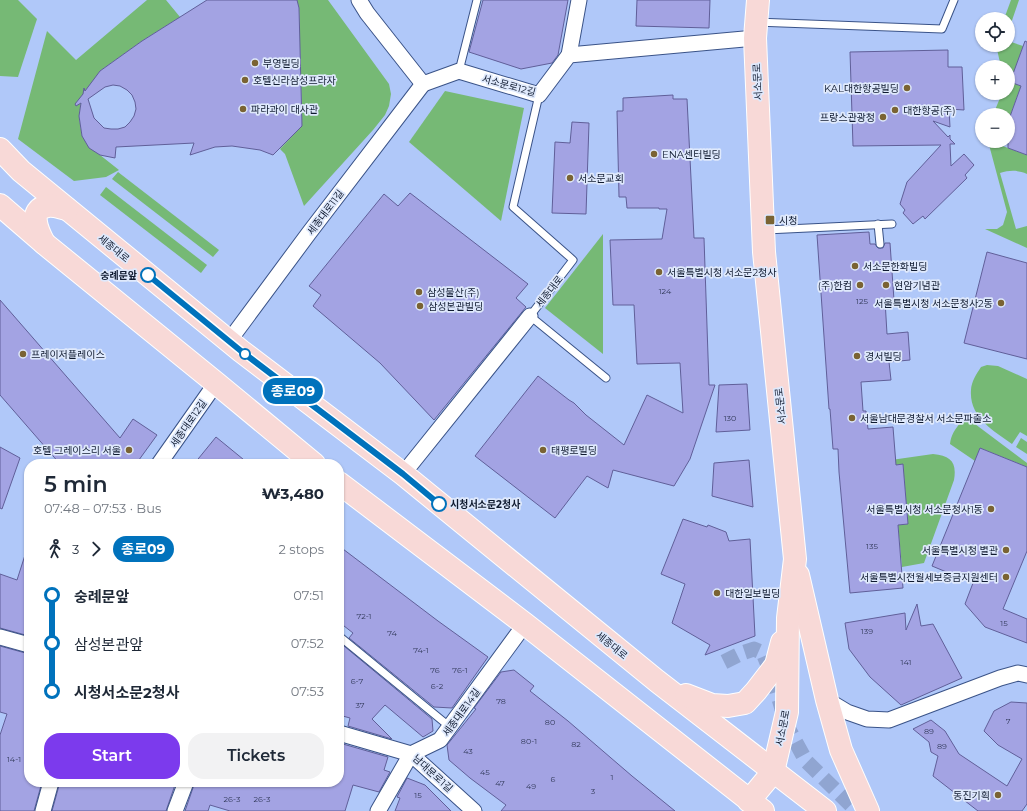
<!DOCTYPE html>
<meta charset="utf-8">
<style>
body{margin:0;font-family:Montserrat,"Noto Sans KR",sans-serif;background:#f2f2f3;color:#1f2937;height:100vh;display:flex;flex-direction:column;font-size:15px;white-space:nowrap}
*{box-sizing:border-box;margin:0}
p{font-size:13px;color:#747a83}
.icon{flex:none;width:22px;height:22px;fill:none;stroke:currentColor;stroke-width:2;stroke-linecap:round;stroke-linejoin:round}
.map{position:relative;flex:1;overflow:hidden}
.drawer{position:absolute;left:24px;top:459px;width:320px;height:328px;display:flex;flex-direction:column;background:#fff;border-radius:16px;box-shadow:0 1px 3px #0004}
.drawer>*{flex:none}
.badge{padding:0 8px;border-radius:13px;font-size:14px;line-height:26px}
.controls{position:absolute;left:975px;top:12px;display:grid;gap:8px}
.controls a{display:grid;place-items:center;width:40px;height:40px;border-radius:50%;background:#fff;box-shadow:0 1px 3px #0004;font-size:20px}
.map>.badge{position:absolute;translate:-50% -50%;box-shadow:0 0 0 2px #fff}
.legs{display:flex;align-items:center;gap:6px;height:44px;padding:0 20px;font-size:13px}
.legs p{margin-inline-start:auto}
.head{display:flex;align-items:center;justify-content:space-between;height:68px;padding:0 20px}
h1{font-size:22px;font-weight:600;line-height:30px}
.button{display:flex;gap:8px;margin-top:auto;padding:8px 20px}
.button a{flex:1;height:46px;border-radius:16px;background:#7c3aed;color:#fff;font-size:16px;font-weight:600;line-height:46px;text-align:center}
.button a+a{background:#f2f2f3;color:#1f2937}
ul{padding:0 20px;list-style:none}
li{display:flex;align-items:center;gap:14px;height:48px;font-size:15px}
li i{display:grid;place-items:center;width:6px;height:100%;margin:0 5px;background:currentColor}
li i::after{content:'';width:10px;height:10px;margin:-5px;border:3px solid;border-radius:50%;background:#fff}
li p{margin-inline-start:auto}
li:first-child i{background:linear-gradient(#0000 50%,currentColor 0)}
li:last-child i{background:linear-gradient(currentColor 50%,#0000 0)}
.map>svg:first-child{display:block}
.green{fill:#76b975}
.building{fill:#a3a3e3;stroke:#605f99;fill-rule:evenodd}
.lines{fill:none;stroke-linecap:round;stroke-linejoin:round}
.street-tunnel{stroke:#90a5d1;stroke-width:15;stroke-dasharray:15 8;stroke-linecap:butt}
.lane-casing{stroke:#3a5388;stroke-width:9}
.street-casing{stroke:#3a5388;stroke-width:17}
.primary-casing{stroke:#fff;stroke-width:24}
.lane{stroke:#fff;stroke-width:7}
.street{stroke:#fff;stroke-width:15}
.primary{stroke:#f8d9d7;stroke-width:22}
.line-1-casing{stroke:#fff;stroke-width:9}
.line-1{stroke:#0072bc;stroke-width:6}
.poi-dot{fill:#7a6333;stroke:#dfe9fc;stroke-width:1.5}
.stop-1-dot{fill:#fff;stroke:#0072bc;stroke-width:2}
.labels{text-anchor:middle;stroke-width:3.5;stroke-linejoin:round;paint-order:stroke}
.number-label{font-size:8px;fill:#343c5d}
.poi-label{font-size:10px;fill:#0f1a30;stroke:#dfe9fc;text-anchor:start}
.street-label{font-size:10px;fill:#0f1a30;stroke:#dfe9fc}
.stop-label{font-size:10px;font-weight:bold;fill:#0f1a30;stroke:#dfe9fc;text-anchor:end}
</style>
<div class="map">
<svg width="1027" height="811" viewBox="0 0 1027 811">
<rect width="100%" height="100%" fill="#b0c8f9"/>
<g class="green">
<polygon points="0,0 18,0 37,19 18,77 0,76"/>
<polygon points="147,0 166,0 180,17 142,41 100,71 81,102 79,117 82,136 100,155 119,170 106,177 74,181 18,139 47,31 76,60"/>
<polygon points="296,0 328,0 389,84 391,94 389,106 385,115 373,130 304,206 285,154 280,149 299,129 302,121 299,8"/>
<polygon points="1011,0 1019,0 1008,32 1008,19 1004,19"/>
<polygon points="1008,41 1023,46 1011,82 1021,86 1008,122 1008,115 993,115 1002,93 1008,93 1008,67 1001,67 996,45 1008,45"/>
<polygon points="445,91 524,108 501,221 409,142"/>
<path d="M 988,141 L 1001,141 L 1000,145 L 1027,155 L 1027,174 C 1018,170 1010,170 1000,173 L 1016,229 L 1027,226 L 1027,248 L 985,229 L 997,229 L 1003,225 L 1007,212 Z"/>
<polygon points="118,172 219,250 213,257 112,179"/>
<polygon points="106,187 207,265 201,273 100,195"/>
<polygon points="603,234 603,354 545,308"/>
<path d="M 987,365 L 998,366 L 1027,379 L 1027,436 L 1020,432 L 1012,444 C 993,430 969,417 971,390 C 971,382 977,373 981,367 Z"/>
<path d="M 961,422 L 969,422 L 975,424 L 1027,463 L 1027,467 L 980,448 L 975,461 L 950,444 C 951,435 955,429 961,422 Z"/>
<polygon points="1021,438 1027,442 1027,454 1016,447"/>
<path d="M 933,454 C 951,456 957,462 954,480 L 924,563 L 902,567 L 898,525 L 908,524 L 903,465 L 891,465 L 891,460 Z"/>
</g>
<g class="building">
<path d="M 207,0 L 297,0 L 299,8 L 302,126 L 273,155 L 260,150 L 232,146 L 215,147 L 190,155 L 194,143 L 116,147 L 115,158 L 100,155 L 89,148 L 82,136 L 79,116 L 81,103 L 76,106 L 75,104 L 83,94 L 84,88 L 85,91 L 100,71 L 142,41 ZM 113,85 L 120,86 L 127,90 L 132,95 L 135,102 L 136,109 L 134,116 L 130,122 L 125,127 L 118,129 L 111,129 L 104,128 L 94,118 L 88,99 L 105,87 Z"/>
<polygon points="483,0 568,0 558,55 552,63 521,69 469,52"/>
<polygon points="637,0 710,0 709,28 636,26"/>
<polygon points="1025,41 1027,42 1027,155 1008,148 1008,122 1021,86 1010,82"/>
<polygon points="948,50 948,67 962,67 964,110 949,109 950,127 933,121 948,137 950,135 950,139 955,144 950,144 951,166 964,154 974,165 965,175 967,178 925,219 923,216 913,224 903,213 905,210 900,204 907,182 941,145 853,146 850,52"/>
<polygon points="673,95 673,99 687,99 694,238 704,238 709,385 715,385 690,459 674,486 613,470 608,488 587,476 555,518 475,456 538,376 569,400 574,403 586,415 624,445 647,395 683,413 680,363 637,364 634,305 613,305 610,240 662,239 667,209 659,209 659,208 627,208 626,197 619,197 617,111 623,111 623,98"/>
<polygon points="572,122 589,123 586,214 552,213 555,142 570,143"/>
<polygon points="410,193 528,284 516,298 526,307 434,420 380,363 313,306 321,295 309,286 384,194 398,206"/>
<polygon points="869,232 870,244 875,244 878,248 883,248 885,243 890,243 894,300 885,300 887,334 908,332 910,360 889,362 891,380 861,382 863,411 866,411 868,429 893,427 896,465 903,464 908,524 898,525 903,588 850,593 839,472 838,449 833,449 830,409 829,409 817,235"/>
<polygon points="987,252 1027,263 1027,359 964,343"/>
<polygon points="0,300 120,438 133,419 157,435 136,464 60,464 0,395"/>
<polygon points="747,384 750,430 716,432 719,385"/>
<polygon points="216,437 249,464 194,464"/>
<polygon points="0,447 20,458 2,509 0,508"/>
<polygon points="980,448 1027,467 1027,551 1003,609 1027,619 1027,643 985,627 965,604 973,583 932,566"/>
<polygon points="749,460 753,507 712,496 714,463"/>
<polygon points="683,519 707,527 708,525 726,532 729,541 750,539 755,636 705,655 710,645 672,623 685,584 661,574"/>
<polygon points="339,546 438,621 488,657 452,708 434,707 349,638 353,633 339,622"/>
<polygon points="26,552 29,553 29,636 0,628 0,574 17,580"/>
<polygon points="917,604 921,626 933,624 962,678 901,705 870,677 849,649 845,623 905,613 906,630"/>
<polygon points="0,646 29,654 29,782 42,782 34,811 0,811 0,735 7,714 0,712"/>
<polygon points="344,646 432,719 433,731 423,737 385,705 372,719 392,739 348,726 350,718 339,715 339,653"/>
<polygon points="514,670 534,686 530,691 568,721 632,776 675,811 501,811 506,805 470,778 449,760 447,745 476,709 474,708 501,672"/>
<polygon points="1011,702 1027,703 1027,804 1022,811 978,811 933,776 938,756 931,752 929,742 913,729 931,720 945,731 959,754 1007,786 1022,759 998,745 984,731 994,711"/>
<polygon points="343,744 388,757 384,770 390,772 379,792 353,785 345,811 230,811 210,805 208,811 185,811 195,782 339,782 339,758"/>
<polygon points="407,778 425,785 451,811 395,811 400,798 397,797"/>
<polygon points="60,782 176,782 166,811 52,811"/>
</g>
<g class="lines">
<polyline class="street-tunnel" points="724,662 742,653 754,649 763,653 772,675 787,726 806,761 857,811"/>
<g class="lane-casing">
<g id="lane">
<polyline points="758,22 942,29 954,0"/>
<polyline points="459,71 477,0"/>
<polyline points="539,95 513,207 573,260 530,316 606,378"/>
<polyline points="878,224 880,244"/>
<polyline points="766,230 892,224"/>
<polyline points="339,636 450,727"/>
</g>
</g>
<g class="street-casing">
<g id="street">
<polyline points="359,0 367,13 423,84 459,71 539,95 569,55 755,38"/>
<polyline points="569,55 579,0"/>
<polyline points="229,341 309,233 423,84"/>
<polyline points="159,464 216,383"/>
<polyline points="403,474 530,316"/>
<polyline points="0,637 29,645"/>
<polyline points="827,700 847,712 867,719 889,720 1000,678 1018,673 1027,675"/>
<polyline points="339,733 411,754 474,811"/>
<polyline points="43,811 51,782"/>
<polyline points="175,811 186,782"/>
<polyline points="378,811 411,754 440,740 525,624"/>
</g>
</g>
<g class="primary-casing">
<g id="primary">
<polyline points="0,149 21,171 241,351 403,474 657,681 825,811"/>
<polyline points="0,205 45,244 216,383 314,464"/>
<path d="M 44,243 C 38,232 27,209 48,206 C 54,205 61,208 67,209"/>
<polyline points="339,483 525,624 763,811"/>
<polyline points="798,575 827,700 841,750 868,811"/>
<polyline points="686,695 712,705 728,706 745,703 756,691 776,665 782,642"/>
<polyline points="749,801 773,772 787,712 788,618 795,559 764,252 755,38 758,0"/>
</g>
</g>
<use href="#lane" class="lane"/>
<use href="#street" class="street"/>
<use href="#primary" class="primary"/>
</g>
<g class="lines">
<g class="line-1-casing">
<polyline id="line-1" points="148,275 241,351 403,474 439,504"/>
</g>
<use href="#line-1" class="line-1"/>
</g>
<g class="poi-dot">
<circle cx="255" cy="63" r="4"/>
<circle cx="245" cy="80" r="4"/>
<circle cx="907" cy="88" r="4"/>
<circle cx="243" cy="109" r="4"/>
<circle cx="895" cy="110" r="4"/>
<circle cx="883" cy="117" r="4"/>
<circle cx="654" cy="154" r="4"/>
<circle cx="570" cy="178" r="4"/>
<rect x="765" y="215" width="10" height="10" rx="2"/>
<circle cx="855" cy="266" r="4"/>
<circle cx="659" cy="272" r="4"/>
<circle cx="860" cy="285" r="4"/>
<circle cx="886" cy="285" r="4"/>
<circle cx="419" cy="292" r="4"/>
<circle cx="1001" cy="303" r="4"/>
<circle cx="420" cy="306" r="4"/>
<circle cx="23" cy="354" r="4"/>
<circle cx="857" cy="356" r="4"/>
<circle cx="852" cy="418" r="4"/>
<circle cx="129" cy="450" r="4"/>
<circle cx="543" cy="450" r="4"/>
<circle cx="991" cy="509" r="4"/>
<circle cx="1006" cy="550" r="4"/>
<circle cx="1006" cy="577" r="4"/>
<circle cx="717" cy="593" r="4"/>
<circle cx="998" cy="795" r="4"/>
</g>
<g class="stop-1-dot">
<circle cx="148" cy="275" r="7"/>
<circle cx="245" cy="354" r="5"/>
<circle cx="439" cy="504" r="7"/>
</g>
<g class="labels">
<g class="number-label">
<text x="665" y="294">124</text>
<text x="862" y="304">125</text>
<text x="730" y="421">130</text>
<text x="872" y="549">135</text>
<text x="364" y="619">72-1</text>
<text x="1004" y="626">15</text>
<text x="867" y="634">139</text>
<text x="392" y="636">74</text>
<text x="421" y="653">74-1</text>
<text x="906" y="665">141</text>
<text x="435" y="673">76</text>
<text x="460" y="673">76-1</text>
<text x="357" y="684">6-7</text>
<text x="437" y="689">6-2</text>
<text x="501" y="704">78</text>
<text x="360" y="708">37</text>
<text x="1008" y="724">7</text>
<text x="550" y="725">80</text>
<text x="929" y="734">89</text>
<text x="529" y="744">80-1</text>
<text x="576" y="747">82</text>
<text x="942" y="749">89</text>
<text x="468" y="754">43</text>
<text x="14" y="762">14-1</text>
<text x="485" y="775">45</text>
<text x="612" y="780">1</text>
<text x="553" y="782">6</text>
<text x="500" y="786">47</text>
<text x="531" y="789">49</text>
<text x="593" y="794">3</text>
<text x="418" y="798">15</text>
<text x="232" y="802">26-3</text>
<text x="262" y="802">26-3</text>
</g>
<g class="poi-label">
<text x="263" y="67">부영빌딩</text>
<text x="253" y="84">호텔신라삼성프라자</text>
<text x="899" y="92" text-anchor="end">KAL대한항공빌딩</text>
<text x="251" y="113">파라과이 대사관</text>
<text x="903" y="114">대한항공(주)</text>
<text x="875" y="121" text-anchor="end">프랑스관광청</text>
<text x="662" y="158">ENA센터빌딩</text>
<text x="578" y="182">서소문교회</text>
<text x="779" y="224">시청</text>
<text x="863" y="270">서소문한화빌딩</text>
<text x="667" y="276">서울특별시청 서소문2청사</text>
<text x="852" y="289" text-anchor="end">(주)한컴</text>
<text x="894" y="289">현암기념관</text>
<text x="427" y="296">삼성물산(주)</text>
<text x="993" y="307" text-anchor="end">서울특별시청 서소문청사2동</text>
<text x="428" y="310">삼성본관빌딩</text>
<text x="31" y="358">프레이저플레이스</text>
<text x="865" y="360">경서빌딩</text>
<text x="860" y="422">서울남대문경찰서 서소문파출소</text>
<text x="121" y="454" text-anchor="end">호텔 그레이스리 서울</text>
<text x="551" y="454">태평로빌딩</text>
<text x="983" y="513" text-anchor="end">서울특별시청 서소문청사1동</text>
<text x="998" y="554" text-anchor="end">서울특별시청 별관</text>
<text x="998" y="581" text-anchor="end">서울특별시전월세보증금지원센터</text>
<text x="725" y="597">대한일보빌딩</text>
<text x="990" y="799" text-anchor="end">동진기획</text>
</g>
<g class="street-label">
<text transform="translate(757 82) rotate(-93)" y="4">서소문로</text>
<text transform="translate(509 85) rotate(15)" y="4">서소문로12길</text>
<text transform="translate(325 212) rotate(-53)" y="4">세종대로11길</text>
<text transform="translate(114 248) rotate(39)" y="4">세종대로</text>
<text transform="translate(549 291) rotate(-52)" y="4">세종대로</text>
<text transform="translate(780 406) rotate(-96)" y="4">서소문로</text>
<text transform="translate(188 423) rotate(-55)" y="4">세종대로12길</text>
<text transform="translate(612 645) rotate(39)" y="4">세종대로</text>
<text transform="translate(461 712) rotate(-54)" y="4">세종대로14길</text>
<text transform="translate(782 728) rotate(-79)" y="4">서소문로</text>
<text transform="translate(433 773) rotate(42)" y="4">남대문로1길</text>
</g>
<g class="stop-label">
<text x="137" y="279">숭례문앞</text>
<text x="450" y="508" text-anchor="start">시청서소문2청사</text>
</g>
</g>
</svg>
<div class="controls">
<a><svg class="icon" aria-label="locate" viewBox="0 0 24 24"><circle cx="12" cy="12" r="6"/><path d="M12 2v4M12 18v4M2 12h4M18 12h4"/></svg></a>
<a>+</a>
<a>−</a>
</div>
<b class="badge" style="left:293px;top:391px;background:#0072bc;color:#fff">종로09</b>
<section class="drawer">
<div class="head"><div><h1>5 min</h1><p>07:48 – 07:53 · Bus</p></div><b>₩3,480</b></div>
<div class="legs"><svg class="icon" aria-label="walk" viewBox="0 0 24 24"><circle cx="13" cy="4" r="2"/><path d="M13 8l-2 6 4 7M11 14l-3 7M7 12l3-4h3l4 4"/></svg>3<svg class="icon" aria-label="forward" viewBox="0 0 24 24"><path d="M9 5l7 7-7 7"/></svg><b class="badge" style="background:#0072bc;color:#fff">종로09</b><p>2 stops</p></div>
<ul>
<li><i style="color:#0072bc"></i><b>숭례문앞</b><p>07:51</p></li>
<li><i style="color:#0072bc"></i><span>삼성본관앞</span><p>07:52</p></li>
<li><i style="color:#0072bc"></i><b>시청서소문2청사</b><p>07:53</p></li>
</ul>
<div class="button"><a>Start</a><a>Tickets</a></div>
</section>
</div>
